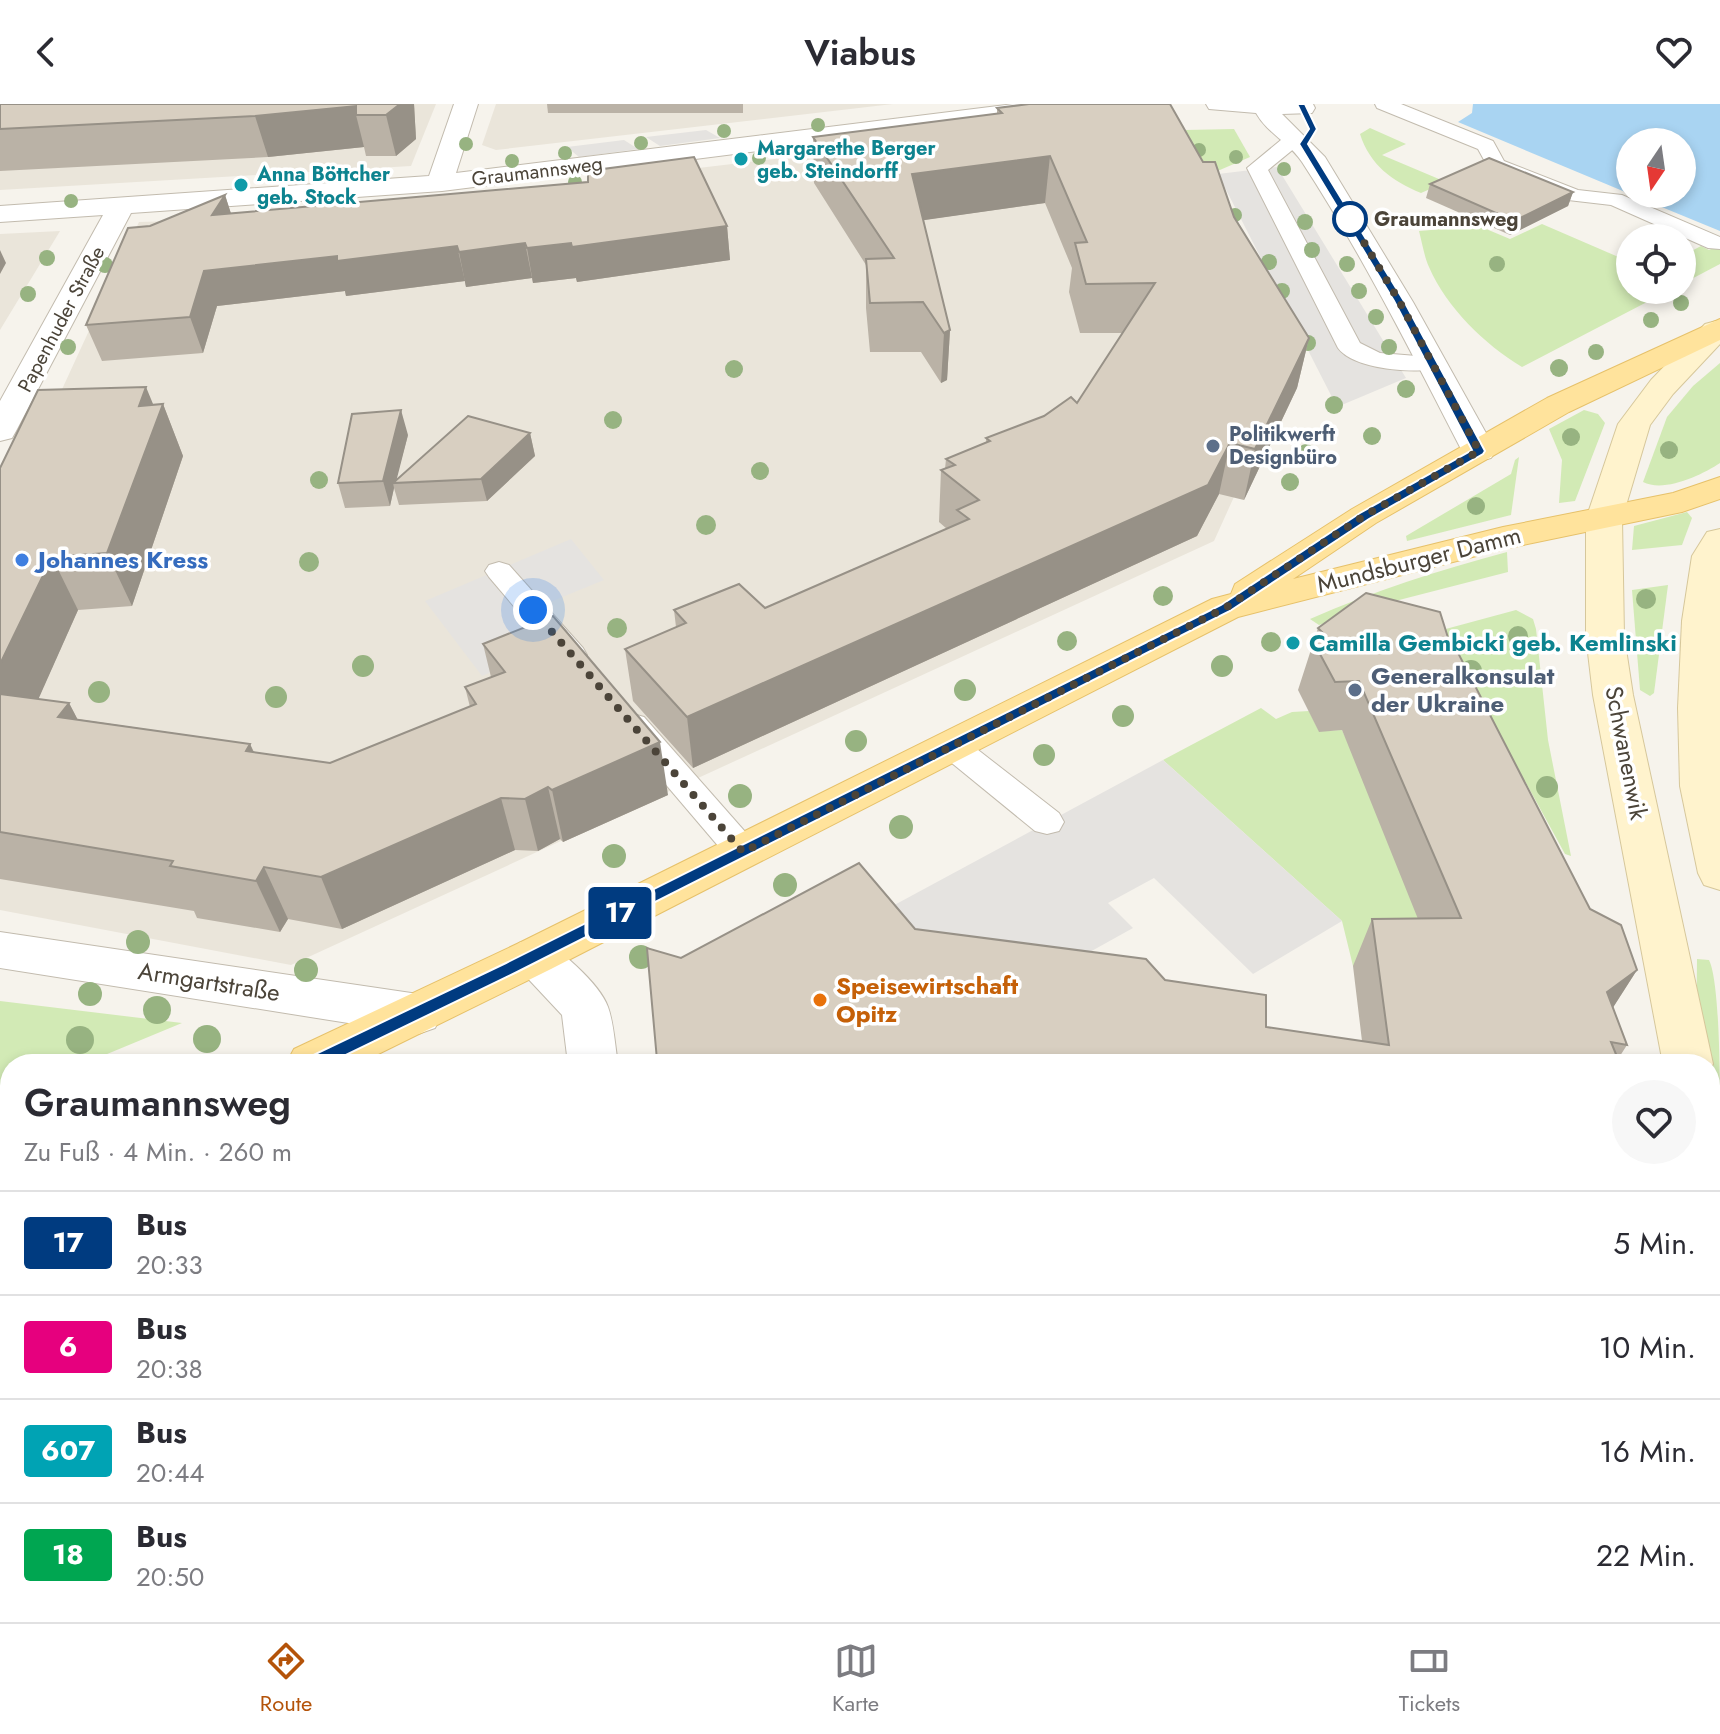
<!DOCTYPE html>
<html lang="de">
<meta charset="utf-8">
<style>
body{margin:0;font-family:Jost,sans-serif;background:#f7f7f7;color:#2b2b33;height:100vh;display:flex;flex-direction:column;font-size:30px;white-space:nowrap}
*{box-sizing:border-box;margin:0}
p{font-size:26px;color:#7c7c81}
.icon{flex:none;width:44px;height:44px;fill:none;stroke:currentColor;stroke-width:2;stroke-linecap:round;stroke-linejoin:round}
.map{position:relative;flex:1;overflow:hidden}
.panel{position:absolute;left:0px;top:950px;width:1720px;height:568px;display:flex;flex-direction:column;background:#fff;border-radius:32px 32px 0 0;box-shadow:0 4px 12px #0003}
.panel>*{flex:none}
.badge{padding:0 16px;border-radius:6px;font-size:28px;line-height:52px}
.needle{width:52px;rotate:193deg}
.fabs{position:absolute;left:1616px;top:24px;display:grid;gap:16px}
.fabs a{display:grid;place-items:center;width:80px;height:80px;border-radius:50%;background:#fff;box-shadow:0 4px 12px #0003;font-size:40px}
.you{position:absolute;width:40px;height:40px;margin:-20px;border:6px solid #fff;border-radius:50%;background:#1a73e8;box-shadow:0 0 0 12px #1a73e833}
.map>.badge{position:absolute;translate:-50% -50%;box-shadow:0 0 0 4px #fff}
.round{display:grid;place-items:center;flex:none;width:84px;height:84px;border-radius:42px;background:#f7f7f7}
.headline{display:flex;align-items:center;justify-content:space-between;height:136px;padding:0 24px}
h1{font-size:38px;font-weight:600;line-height:60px}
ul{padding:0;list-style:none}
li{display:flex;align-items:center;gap:24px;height:104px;padding:0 24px;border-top:2px solid #e1e1e2}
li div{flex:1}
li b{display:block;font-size:30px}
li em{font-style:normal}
li .badge{min-width:88px;font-weight:700;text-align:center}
header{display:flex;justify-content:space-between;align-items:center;height:104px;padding:0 24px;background:#fff;font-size:36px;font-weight:600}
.tabs{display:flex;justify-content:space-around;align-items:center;height:112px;border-top:2px solid #e1e1e2;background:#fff;font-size:22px;color:#7c7c81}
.tabs a{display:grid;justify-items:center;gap:4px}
.tabs .active{color:#b45309}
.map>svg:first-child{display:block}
.residential{fill:#eae5da}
.green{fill:#d2eab5}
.parking{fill:#e5e3e0}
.water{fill:#a9d4f2}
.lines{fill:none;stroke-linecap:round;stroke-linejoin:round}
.service-casing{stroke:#c2bbae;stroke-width:2}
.minor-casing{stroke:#c2bbae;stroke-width:2}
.secondary-casing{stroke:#d6c79b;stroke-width:2}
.primary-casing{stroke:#e6c16a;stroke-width:2}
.service{fill:#fff;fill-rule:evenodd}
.minor{fill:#fff;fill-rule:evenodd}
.secondary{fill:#fff3cd;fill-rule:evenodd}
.primary{fill:#ffe39c;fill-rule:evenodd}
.tree{fill:#97b381}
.wall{fill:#bab2a6}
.shaded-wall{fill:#979187}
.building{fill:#d8cfc1;stroke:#979187;stroke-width:2}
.line{fill:#003b80;stroke:#fff;stroke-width:2}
.walk{stroke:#4b4439;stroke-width:8;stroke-dasharray:0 14.4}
.culture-dot{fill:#0f9aa8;stroke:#fff;stroke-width:3}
.stop-dot{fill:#fff;stroke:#003b80;stroke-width:4}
.service-dot{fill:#5c6f8a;stroke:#fff;stroke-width:3}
.shop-dot{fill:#3f7fe0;stroke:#fff;stroke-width:3}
.food-dot{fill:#e8710a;stroke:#fff;stroke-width:3}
.labels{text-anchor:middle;stroke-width:7;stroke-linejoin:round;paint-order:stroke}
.far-culture-label{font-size:20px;font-weight:bold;fill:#0d838f;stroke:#fff;text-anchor:start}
.far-street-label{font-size:20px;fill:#4b4439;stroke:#fff}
.far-stop-label{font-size:20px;font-weight:bold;fill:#4b4439;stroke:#fff;text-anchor:start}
.far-service-label{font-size:20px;font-weight:bold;fill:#4e5e75;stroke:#fff;text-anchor:start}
.shop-label{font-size:24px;font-weight:bold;fill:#366cbe;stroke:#fff;text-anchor:start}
.street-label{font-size:24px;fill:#4b4439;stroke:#fff}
.culture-label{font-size:24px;font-weight:bold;fill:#0d838f;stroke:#fff;text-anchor:start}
.service-label{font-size:24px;font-weight:bold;fill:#4e5e75;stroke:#fff;text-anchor:start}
.food-label{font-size:24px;font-weight:bold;fill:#c56008;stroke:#fff;text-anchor:start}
</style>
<header><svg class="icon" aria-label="back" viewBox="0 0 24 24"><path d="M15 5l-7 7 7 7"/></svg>Viabus<svg class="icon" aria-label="heart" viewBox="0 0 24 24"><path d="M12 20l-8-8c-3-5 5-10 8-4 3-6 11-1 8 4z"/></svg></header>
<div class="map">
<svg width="1720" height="1518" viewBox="0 0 1720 1518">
<rect width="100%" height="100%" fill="#f6f3ec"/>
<g class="residential">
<polygon points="0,0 436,0 411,62 0,86"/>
<polygon points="496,0 893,0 496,46 482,41"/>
<polygon points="1064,21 1291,267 1214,437 291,861 0,806 0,420 139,118 275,114"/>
<polygon points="60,127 0,226 0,227 0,130"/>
</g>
<g class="green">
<path d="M 1370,24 L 1406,40 L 1382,51 L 1446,78 L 1421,89 C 1392,77 1370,61 1360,30 Z"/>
<polygon points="1234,25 1250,53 1206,72 1185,26"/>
<path d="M 1542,120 L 1630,158 L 1630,186 L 1670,186 L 1522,263 C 1484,240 1447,204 1429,163 C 1424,152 1422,138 1419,127 L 1479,122 L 1510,135 Z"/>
<polygon points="1720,141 1720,160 1682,180 1682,152 1701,142 1709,146"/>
<path d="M 1720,259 L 1720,359 C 1702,371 1664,389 1643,378 L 1667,313 L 1693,282 Z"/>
<polygon points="1584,306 1598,310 1605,319 1575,397 1559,399 1562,356 1549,325"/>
<polygon points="1519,353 1511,411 1407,437 1406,432 1511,370 1515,356"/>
<polygon points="1687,408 1692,414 1682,441 1632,446 1634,422"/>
<path d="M 1507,448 L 1508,468 L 1368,504 L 1319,521 L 1310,515 C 1374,487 1439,466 1507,448 Z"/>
<polygon points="1668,481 1654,589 1650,592 1640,586 1632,486"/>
<polygon points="1516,506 1533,515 1536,525 1548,636 1571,752 1565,750 1442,526"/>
<polygon points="1261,604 1276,615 1292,608 1309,607 1319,627 1342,626 1451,862 1353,862 1342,817 1163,656"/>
<path d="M 1697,855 L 1709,856 C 1720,878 1720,979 1720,1012 L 1710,1007 L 1710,960 L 1696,960 Z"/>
<polygon points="0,897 182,919 83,960 10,960 10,990 0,994"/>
</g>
<g class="parking">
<polygon points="706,26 720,34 660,42 646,33"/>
<polygon points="624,36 638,45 579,53 567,43"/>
<polygon points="1277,63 1406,274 1337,303 1218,70"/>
<polygon points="571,435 604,476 533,505 561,539 482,572 425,497"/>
<polygon points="1163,656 1342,817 1253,870 1154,774 1108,799 1133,824 1034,879 928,875 874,812"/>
</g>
<g class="water">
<polygon points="1473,0 1720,0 1720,127 1630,90 1682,90 1682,38 1630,38 1630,90 1458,18 1472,9"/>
<polygon points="0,1379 10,1381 10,1508 1609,1508 1620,1518 0,1518"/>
</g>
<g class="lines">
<g class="service-casing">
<g id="service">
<polygon points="1375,0 1401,0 1493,37 1504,57 1578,86 1622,91 1720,133 1720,145 1708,144 1611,101 1568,96 1489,65 1478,45 1377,4"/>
<path d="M 1294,29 L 1301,31 L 1304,35 L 1301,39 L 1268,66 L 1360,239 L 1380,249 L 1441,254 L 1444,259 L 1441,264 C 1416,270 1354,266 1338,244 L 1247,64 L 1287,31 Z"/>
<polygon points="499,458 509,461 583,544 587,551 583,558 572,561 561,558 489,473 485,467 489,461"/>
<polygon points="633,610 644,613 755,739 760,748 755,757 743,761 731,757 622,629 617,621 622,613"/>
<polygon points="953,632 964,635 1059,709 1064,718 1059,727 1047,730 1035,727 942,651 937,643 942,635"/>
</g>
</g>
<g class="minor-casing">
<g id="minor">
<polygon points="454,0 478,0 456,69 1014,0 1085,0 1082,5 1073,7 442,87 131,109 16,327 12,334 0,337 0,297 103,111 0,118 0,102 429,72"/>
<path d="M 1206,0 L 1313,0 L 1315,4 L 1312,9 L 1282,10 L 1325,53 L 1413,198 L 1496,347 L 1491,354 L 1479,357 L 1467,354 L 1462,347 C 1412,250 1362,150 1302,58 C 1289,38 1268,30 1256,9 L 1209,5 Z"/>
<polygon points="0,828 418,890 435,896 442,910 435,924 418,930 0,864"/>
<path d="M 535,834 C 557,841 600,880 608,903 C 614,920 615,942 618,960 L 568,960 L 562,911 L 519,865 L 512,852 L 519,839 Z"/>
<polygon points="1710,1219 1720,1220 1720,1274 1710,1273"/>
</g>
</g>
<g class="secondary-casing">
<g id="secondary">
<polygon points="1716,217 1720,218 1720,240 1673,290 1650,321 1622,415 1624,532 1633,591 1713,960 1710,965 1710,960 1663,960 1593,591 1586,532 1586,415 1618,320 1651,276 1705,220"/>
<polygon points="1720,425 1720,786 1704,781 1698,769 1680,682 1678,604 1682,517 1692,452 1707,428"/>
<polygon points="1710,1011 1720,1014 1720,1084 1710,1080"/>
</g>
</g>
<g class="primary-casing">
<g id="primary">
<polygon points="1720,215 1720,236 1569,308 1376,419 1293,475 1503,423 1673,389 1720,373 1720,395 1682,408 1504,445 1238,513 551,865 358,960 286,960 294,945 519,839 1212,495 1231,490 1235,480 1352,405 1547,294"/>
<polygon points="10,1081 10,1129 0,1133 0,1085"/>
</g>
</g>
<use href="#service" class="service"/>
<use href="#minor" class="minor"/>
<use href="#secondary" class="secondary"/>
<use href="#primary" class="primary"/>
</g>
<g class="tree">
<circle cx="818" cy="21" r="7"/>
<circle cx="724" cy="27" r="7"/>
<circle cx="641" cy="39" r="7"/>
<circle cx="466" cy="40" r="7"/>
<circle cx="1199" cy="46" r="7"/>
<circle cx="565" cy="49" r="7"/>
<circle cx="1236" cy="53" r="7"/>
<circle cx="759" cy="54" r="7"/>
<circle cx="512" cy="57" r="7"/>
<circle cx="1284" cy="65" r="7"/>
<circle cx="575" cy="78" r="7"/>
<circle cx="71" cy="97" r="7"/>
<circle cx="1235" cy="111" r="7"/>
<circle cx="1305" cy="118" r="8"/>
<circle cx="1312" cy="146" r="8"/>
<circle cx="47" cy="154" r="8"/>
<circle cx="1269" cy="158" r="8"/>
<circle cx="1347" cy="160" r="8"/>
<circle cx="1497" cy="160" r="8"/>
<circle cx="105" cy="161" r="8"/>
<circle cx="1282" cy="187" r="8"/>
<circle cx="1359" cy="187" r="8"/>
<circle cx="28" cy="190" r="8"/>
<circle cx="1681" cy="199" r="8"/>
<circle cx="1376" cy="213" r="8"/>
<circle cx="1651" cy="216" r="8"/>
<circle cx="1308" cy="239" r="8"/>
<circle cx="68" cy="243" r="8"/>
<circle cx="1389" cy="243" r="8"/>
<circle cx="1596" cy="248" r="8"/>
<circle cx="1559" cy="264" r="9"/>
<circle cx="734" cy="265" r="9"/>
<circle cx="1406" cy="285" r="9"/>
<circle cx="1334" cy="301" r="9"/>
<circle cx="613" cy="316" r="9"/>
<circle cx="1372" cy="332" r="9"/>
<circle cx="1571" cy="333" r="9"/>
<circle cx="1669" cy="346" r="9"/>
<circle cx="1306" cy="349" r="9"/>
<circle cx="760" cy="367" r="9"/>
<circle cx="319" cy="376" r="9"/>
<circle cx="1290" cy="378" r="9"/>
<circle cx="1476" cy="402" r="9"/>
<circle cx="706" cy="421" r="10"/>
<circle cx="309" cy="458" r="10"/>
<circle cx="1163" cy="492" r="10"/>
<circle cx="1646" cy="495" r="10"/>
<circle cx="617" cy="524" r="10"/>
<circle cx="1518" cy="532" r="10"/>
<circle cx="1067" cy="537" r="10"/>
<circle cx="1271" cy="538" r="10"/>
<circle cx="363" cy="562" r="11"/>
<circle cx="1222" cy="562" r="11"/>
<circle cx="1471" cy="567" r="11"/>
<circle cx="965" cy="586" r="11"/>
<circle cx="99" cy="588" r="11"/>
<circle cx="276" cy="593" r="11"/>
<circle cx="1123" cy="612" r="11"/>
<circle cx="856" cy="637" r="11"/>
<circle cx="1044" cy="651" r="11"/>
<circle cx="1547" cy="683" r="11"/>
<circle cx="740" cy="692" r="12"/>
<circle cx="901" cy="723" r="12"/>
<circle cx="614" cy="752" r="12"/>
<circle cx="785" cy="781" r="12"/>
<circle cx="138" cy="838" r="12"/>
<circle cx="641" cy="853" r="12"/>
<circle cx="306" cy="866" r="12"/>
<circle cx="90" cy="890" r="12"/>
<circle cx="157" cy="906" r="14"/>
<circle cx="207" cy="935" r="14"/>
<circle cx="80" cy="936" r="14"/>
</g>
<g class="wall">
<polygon points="0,0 414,0 416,35 396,52 366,52 364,43 268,53 0,67"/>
<polygon points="547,0 743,0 743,9 548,9"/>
<polygon points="997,4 1234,113 1309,234 1297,284 1244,396 1219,390 1197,432 693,664 633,597 625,545 676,523 674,506 765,504 947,425 939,418 941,366 945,365 946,355 986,338 986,334 1077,299 1123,229 1080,229 1069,188 1072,164 1045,99 923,116 950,226 947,276 941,279 921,248 870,248 866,204 866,161 814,79 813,33 997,10"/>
<polygon points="1430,80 1573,88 1568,102 1510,131 1426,94"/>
<polygon points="225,91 231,110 727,122 730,156 577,178 576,174 533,179 532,174 466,183 465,177 346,192 345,187 217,202 203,249 102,257 86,221"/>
<polygon points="163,300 183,352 132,502 78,506 38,595 69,599 77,615 250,640 254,648 330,659 470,603 465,583 491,573 483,540 668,691 563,738 560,735 538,747 515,746 342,825 288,815 280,828 197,814 194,807 0,775 0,364 154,301"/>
<polygon points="530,329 535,352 487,397 399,401 394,384 390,402 345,404 338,379 408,331 396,375"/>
<polygon points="1318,524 1450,540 1590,805 1637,866 1613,903 1627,941 1618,955 1620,960 658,960 647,844 681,854 915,825 1165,876 1266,923 1362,937 1353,862 1372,815 1418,815 1342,626 1319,628 1298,586"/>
</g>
<g class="shaded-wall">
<polygon points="400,0 414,0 416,35 396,52 386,11"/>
<polygon points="356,2 356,11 364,43 268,53 255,12"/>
<polygon points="1050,52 1045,99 911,118 912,70"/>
<polygon points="1573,88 1568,102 1510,131 1514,117"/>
<polygon points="225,91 236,125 212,111"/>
<polygon points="727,122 730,156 577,178 576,174 533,179 527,144"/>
<polygon points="525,139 532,174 466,183 459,148"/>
<polygon points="457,142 465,177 346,192 345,187 217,202 203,249 190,213 204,167 337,152"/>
<polygon points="0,146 6,159 0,170"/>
<polygon points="950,226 947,276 941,279 944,229"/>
<polygon points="1309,234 1297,284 1244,396 1255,345"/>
<polygon points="146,283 158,312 163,300 183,352 132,502 107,449 139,302"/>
<polygon points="401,306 408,331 396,378 393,379 394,384 390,402 383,377"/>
<polygon points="530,329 535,352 487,397 481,375"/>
<polygon points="1230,339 1219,390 1197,432 693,664 687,613"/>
<polygon points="52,453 78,506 18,641 0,611 0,560"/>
<polygon points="69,599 97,652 58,613"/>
<polygon points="660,638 668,691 563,738 552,686"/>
<polygon points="250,640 273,693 246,647"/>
<polygon points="548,683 560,735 538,747 525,695"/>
<polygon points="501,694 515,746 342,825 321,773"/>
<polygon points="264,763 288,815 280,828 256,777"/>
<polygon points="1637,866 1607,913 1607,888"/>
</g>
<g class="building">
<polygon points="0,0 400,0 386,11 356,11 356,2 255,12 0,25"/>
<polygon points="1029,0 1170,0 1203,58 1215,58 1234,113 1309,234 1255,345 1230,339 1208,381 687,613 625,545 686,519 674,506 739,480 765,504 969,415 957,406 979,396 941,366 955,361 946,355 990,337 986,334 1044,312 1071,293 1077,299 1155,179 1086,180 1075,139 1087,138 1050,52 912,70 950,226 944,229 923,198 870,199 866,155 894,154 813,33 1002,9 997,4"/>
<polygon points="694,53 727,122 572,143 571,139 527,144 525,139 459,148 457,142 337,157 337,152 204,167 190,213 86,221 128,124 150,122 225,91 212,111 588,78 588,67"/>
<polygon points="1489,54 1573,88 1514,117 1430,80"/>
<polygon points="146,283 139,302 163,300 107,449 52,453 0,560 0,364 38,286"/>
<polygon points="401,306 383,377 338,379 352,310"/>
<polygon points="468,312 530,329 481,375 393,379"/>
<polygon points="1366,489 1440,508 1450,540 1454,541 1590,805 1621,821 1637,866 1607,888 1627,941 1611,938 1620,960 777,960 763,958 763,960 678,960 657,956 647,844 681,854 859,759 915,825 1146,855 1165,876 1266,891 1266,923 1389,941 1372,815 1461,814 1359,577 1335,578 1313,537 1326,532 1318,524"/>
<polygon points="553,512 660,638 552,686 548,683 525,695 501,694 321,773 264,763 256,777 170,762 173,757 0,728 0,590 69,599 58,613 250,640 246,647 330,659 476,600 465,583 505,568 483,540"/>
</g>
<polygon class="line" points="1297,0 1305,0 1317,25 1308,40 1404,197 1485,347 1483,350 1369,415 1230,507 1204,520 517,868 317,965 305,965 302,960 305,955 506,859 1195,514 1221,501 1360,409 1472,346 1394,197 1299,40 1309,25"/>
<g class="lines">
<polyline class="walk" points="533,506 743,748 1225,504 1364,412 1479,347 1399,197 1350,115"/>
</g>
<g class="culture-dot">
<circle cx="741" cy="55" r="8"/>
<circle cx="241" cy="81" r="8"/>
<circle cx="1293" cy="539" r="8"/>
</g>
<circle class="stop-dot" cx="1350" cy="115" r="16"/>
<g class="service-dot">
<circle cx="1213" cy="342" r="8"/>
<circle cx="1355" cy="586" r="8"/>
</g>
<circle class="shop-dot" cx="22" cy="456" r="8"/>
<circle class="food-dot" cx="820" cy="896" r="8"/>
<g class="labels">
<g class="far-culture-label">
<text x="757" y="51">Margarethe Berger<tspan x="757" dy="23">geb. Steindorff</tspan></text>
<text x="257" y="77">Anna Böttcher<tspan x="257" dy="23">geb. Stock</tspan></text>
</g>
<g class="far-street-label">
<text transform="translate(537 67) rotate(-7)" y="7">Graumannsweg</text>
<text transform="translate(61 215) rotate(-62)" y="7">Papenhuder Straße</text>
</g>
<g class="far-stop-label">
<text x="1374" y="122">Graumannsweg</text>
</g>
<g class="far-service-label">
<text x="1229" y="337">Politikwerft<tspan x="1229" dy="23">Designbüro</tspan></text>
</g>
<g class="shop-label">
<text x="38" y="464">Johannes Kress</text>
</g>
<g class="street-label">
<text transform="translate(1419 456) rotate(-14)" y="8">Mundsburger Damm</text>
<text transform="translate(1626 649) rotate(79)" y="8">Schwanenwik</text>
<text transform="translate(209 878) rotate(9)" y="8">Armgartstraße</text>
</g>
<g class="culture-label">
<text x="1309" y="547">Camilla Gembicki geb. Kemlinski</text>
</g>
<g class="service-label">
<text x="1371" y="580">Generalkonsulat<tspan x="1371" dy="28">der Ukraine</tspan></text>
</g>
<g class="food-label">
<text x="836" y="890">Speisewirtschaft<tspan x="836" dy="28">Opitz</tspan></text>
</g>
</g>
</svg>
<div class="fabs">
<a><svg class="needle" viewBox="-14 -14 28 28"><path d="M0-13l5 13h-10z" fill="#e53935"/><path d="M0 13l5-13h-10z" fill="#7c7c81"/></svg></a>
<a><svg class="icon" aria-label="locate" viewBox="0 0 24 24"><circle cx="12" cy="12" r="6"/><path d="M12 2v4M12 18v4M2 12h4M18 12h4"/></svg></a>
</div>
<div class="you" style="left:533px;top:506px"></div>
<b class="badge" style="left:620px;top:809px;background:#003b80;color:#fff">17</b>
<section class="panel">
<div class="headline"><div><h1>Graumannsweg</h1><p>Zu Fuß · 4 Min. · 260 m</p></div><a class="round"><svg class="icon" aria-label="heart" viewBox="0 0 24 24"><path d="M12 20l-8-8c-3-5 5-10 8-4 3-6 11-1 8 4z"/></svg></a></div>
<ul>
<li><span class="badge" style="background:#003b80;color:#fff">17</span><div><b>Bus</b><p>20:33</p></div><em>5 Min.</em></li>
<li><span class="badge" style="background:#e6007e;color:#fff">6</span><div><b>Bus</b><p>20:38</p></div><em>10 Min.</em></li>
<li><span class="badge" style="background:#00a3b4;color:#fff">607</span><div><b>Bus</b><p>20:44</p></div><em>16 Min.</em></li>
<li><span class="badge" style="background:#00a651;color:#fff">18</span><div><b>Bus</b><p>20:50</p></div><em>22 Min.</em></li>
</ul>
</section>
</div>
<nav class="tabs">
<a class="active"><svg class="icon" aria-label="directions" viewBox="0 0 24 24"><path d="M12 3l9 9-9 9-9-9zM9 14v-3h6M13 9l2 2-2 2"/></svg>Route</a>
<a><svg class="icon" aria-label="map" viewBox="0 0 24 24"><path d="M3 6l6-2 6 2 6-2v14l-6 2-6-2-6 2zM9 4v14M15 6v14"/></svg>Karte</a>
<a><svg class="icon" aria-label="tickets" viewBox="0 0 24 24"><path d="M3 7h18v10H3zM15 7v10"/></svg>Tickets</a>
</nav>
